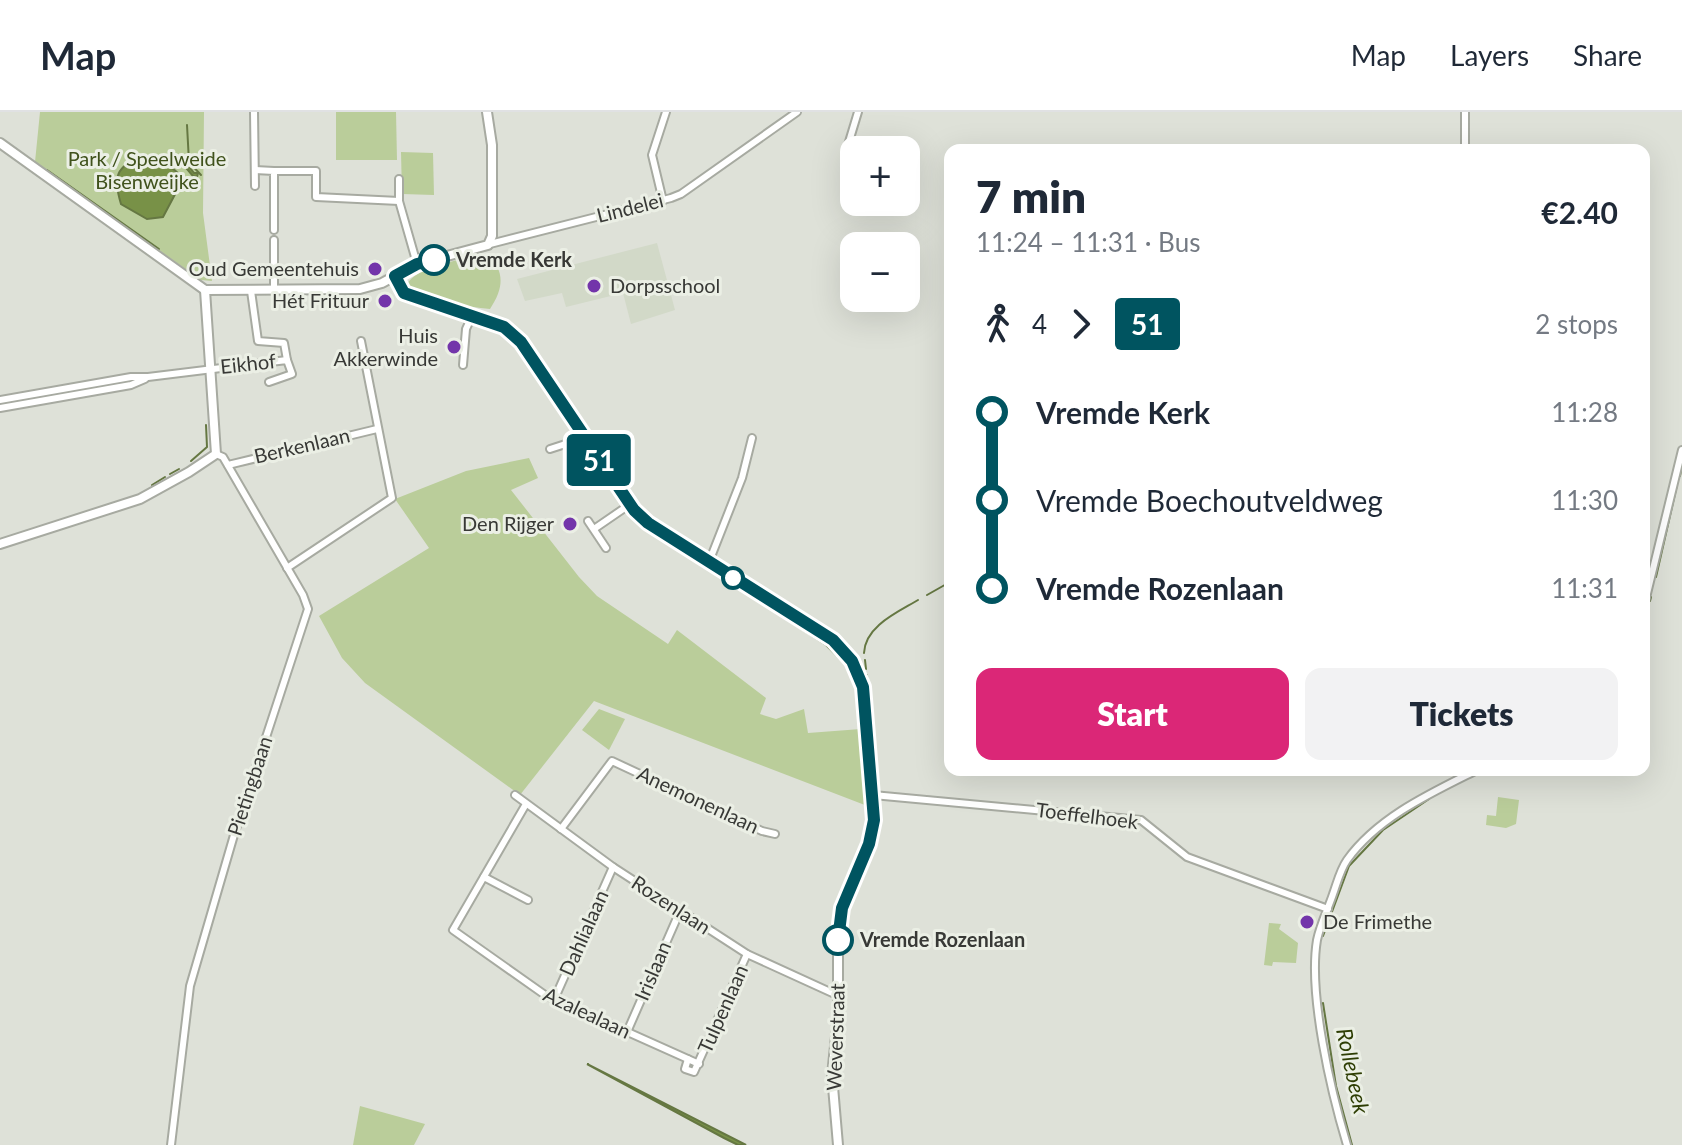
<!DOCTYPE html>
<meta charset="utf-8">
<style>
body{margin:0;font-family:Lato,sans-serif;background:#f2f2f3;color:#1f2937;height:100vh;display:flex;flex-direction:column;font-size:30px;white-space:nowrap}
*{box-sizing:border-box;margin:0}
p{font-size:26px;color:#747a83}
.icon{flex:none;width:44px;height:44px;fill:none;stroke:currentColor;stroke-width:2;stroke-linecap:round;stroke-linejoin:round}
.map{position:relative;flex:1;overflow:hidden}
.sheet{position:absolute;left:944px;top:32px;width:706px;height:632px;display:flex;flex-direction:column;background:#fff;border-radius:16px;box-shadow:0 8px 32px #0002}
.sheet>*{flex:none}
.badge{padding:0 16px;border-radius:6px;font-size:28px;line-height:52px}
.buttons{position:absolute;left:840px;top:24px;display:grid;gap:16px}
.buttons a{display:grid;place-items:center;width:80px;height:80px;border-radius:16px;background:#fff;box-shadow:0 8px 32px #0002;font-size:40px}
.map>.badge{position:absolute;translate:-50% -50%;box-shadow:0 0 0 4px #fff}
.legs{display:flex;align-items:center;gap:12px;height:88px;padding:0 32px;font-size:26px}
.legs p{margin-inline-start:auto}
.overview{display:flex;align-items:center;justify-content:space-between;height:136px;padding:0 32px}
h1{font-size:44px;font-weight:800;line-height:60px}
.action{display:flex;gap:16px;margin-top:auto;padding:16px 32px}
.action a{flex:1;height:92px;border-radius:16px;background:#db2777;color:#fff;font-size:32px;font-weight:800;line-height:92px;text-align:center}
.action a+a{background:#f2f2f3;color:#1f2937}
ul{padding:0 32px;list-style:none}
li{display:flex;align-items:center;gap:28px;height:88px;font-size:30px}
li i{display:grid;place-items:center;width:12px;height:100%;margin:0 10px;background:currentColor}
li i::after{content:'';width:20px;height:20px;margin:-10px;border:6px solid;border-radius:50%;background:#fff}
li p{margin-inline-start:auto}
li:first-child i{background:linear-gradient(#0000 50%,currentColor 0)}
li:last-child i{background:linear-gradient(currentColor 50%,#0000 0)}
header{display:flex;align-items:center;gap:48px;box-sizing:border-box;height:112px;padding:0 40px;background:#fff;border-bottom:2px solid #e0e1e3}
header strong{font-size:38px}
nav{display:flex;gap:44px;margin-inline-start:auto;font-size:28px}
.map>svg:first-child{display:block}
.built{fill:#d2d9c8}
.green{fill:#bacd9a}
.water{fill:#789147;stroke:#657742;stroke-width:2}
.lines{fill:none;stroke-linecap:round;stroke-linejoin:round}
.stream{stroke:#657742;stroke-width:2}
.street-casing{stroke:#a7aaa1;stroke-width:10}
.secondary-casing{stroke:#a7aaa1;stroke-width:12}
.street{stroke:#fff;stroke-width:6}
.secondary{stroke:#fff;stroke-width:8}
.line-1-casing{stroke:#fff;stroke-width:18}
.line-1{stroke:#005460;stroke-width:12}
.stop-1-dot{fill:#fff;stroke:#005460;stroke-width:4}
.poi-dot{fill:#7335aa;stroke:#ebefe5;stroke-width:3}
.labels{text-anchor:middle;stroke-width:6;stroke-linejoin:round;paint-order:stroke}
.park-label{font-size:20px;fill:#40521c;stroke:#ebefe5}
.street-label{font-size:20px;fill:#383936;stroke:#ebefe5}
.stop-label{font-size:20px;font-weight:bold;fill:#383936;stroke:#ebefe5;text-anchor:start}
.poi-label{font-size:20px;fill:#383936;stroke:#ebefe5;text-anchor:end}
.water-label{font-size:22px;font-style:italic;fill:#2e3e04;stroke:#ebefe5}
</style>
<header>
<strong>Map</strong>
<nav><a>Map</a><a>Layers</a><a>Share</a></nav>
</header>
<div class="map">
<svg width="1682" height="1033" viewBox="0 0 1682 1033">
<rect width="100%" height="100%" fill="#dee1d8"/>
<polygon class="built" points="657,131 675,198 631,212 623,181 566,195 562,181 525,189 517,167"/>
<g class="green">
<polygon points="40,0 204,0 203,101 212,169 201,168 35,50"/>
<polygon points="336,0 396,0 397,48 336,48"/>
<polygon points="401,40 433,41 434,83 402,82"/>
<path d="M 488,142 C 505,160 504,176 490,197 C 468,195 423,188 407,173 C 414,154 468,146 488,142 Z"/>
<polygon points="529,346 538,366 511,378 579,465 597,484 668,532 677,518 766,586 760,602 776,607 804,597 808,621 861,617 870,695 594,589 520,683 365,571 342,546 319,504 429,436 395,387 466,359"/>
<polygon points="599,597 625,607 609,638 582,618"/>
<polygon points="1498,685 1519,688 1516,712 1506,716 1486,713 1487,703 1496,704"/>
<polygon points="1269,811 1281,812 1279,817 1298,831 1296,851 1273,850 1272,854 1264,853"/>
<polygon points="360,994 425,1012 414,1033 353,1033"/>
</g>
<g class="water">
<path d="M 144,45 C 151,47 157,52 164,51 C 182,48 182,45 194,61 L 198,61 L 197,65 L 193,64 L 182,51 L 171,50 L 169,53 L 180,63 L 181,71 L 163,105 L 147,107 L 121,92 C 113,66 115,53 144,45 Z"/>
<polygon points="587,952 746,1033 738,1033 724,1026"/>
</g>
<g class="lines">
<g class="stream">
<polyline points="187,13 189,50 201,63"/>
<polyline points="47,58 159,137"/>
<polyline points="61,281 130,268"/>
<polyline points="0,291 39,285"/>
<polyline points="191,349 207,335 206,313"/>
<polyline points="170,362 179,357"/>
<polyline points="1680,364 1682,353"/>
<polyline points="152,373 165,365"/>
<polyline points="1656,465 1677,373"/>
<polyline points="927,483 950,470"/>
<polyline points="1650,489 1651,485"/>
<polyline points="765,493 826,533 845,552"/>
<path d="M 864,541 C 865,514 898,500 918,488"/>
<polyline points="865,548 866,557"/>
<polyline points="867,563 868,580"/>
<polyline points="869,587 870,594"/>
<polyline points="871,601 872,616"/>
<polyline points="872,624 874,645"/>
<polyline points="874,650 875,654"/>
<polyline points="875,660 876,673"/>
<polyline points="1323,824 1349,754 1383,718 1429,687"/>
<polyline points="1323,891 1336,974 1352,1033"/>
</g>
<g class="street-casing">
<g id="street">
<polyline points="254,0 255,74"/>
<polyline points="1465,38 1465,0"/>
<polyline points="847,42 848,33 858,0"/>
<polyline points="255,58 274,59 274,118"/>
<polyline points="274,59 316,59 316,85 399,89"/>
<polyline points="399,67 399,89 417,152"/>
<polyline points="663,89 652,43 666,0"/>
<polyline points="274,128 274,179"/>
<polyline points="490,132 671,86 681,82 797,0"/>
<polyline points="251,179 258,229 284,231 287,248"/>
<polyline points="463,253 466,217 472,204"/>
<polyline points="0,288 131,265 148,265 287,248 292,262 269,270"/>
<polyline points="0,296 131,273 145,267"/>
<polyline points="550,337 584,326"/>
<polyline points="228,353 377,317"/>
<polyline points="588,409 606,436"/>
<polyline points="594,417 629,393"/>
<polyline points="709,450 742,366 752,326"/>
<polyline points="287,456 392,386 361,229"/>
<polyline points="1644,494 1682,338"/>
<polyline points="515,683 613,755 747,842 839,884"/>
<polyline points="873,683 1141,708 1187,745 1328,797"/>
<polyline points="526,692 453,818 545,883 699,952"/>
<polyline points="561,717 612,649 762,719 775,722"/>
<polyline points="484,765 528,788"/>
<polyline points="554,888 613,755"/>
<polyline points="627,920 680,799"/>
<polyline points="688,947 685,957 694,960 747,842"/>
<polyline points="171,1033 190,874 234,723 308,497 303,483 223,345 216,342"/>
<path d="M 1347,1033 C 1331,980 1308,882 1317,828 C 1320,813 1328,797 1333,782 C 1337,771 1340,758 1347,748 C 1378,705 1431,681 1477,658"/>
</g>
</g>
<g class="secondary-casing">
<g id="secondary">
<polyline points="0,31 205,178"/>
<polyline points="395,164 404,181 504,215 521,230 634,398 648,411 833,528 852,549 863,575 874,708 869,732 842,796 838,828 838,905 832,963 838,1033"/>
<polyline points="205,178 360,177 382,171 417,152 488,133 492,124 492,33 487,0"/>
<polyline points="0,432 140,387 189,360 216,342 205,178"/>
</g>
</g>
<use href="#street" class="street"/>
<use href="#secondary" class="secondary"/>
</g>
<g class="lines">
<g class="line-1-casing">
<polyline id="line-1" points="434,148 417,152 395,164 404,181 504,215 521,230 634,398 648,411 833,528 852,549 863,575 874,708 869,732 842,796 838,828"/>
</g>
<use href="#line-1" class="line-1"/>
</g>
<g class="stop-1-dot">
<circle cx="434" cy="148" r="14"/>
<circle cx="733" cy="466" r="10"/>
<circle cx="838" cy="828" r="14"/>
</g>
<g class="poi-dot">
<circle cx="375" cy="157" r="8"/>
<circle cx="594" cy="174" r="8"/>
<circle cx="385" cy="189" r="8"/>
<circle cx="454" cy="235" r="8"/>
<circle cx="570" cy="412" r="8"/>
<circle cx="1307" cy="810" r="8"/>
</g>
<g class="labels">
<g class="park-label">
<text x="147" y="54">Park / Speelweide<tspan x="147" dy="23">Bisenweijke</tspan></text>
</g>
<g class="street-label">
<text transform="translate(630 96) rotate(-14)" y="7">Lindelei</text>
<text transform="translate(248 252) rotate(-6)" y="7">Eikhof</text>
<text transform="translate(302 334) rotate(-13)" y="7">Berkenlaan</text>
<text transform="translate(250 674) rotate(-72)" y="7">Pietingbaan</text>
<text transform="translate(698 688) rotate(25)" y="7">Anemonenlaan</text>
<text transform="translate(1087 704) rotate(7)" y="7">Toeffelhoek</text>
<text transform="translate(671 793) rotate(33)" y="7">Rozenlaan</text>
<text transform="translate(584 821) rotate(-66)" y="7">Dahlialaan</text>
<text transform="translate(653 859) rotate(-67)" y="7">Irislaan</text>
<text transform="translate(723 897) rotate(-66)" y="7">Tulpenlaan</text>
<text transform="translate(587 901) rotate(25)" y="7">Azalealaan</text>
<text transform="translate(836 925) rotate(-88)" y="7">Weverstraat</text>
</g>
<g class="stop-label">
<text x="456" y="155">Vremde Kerk</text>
<text x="860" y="835">Vremde Rozenlaan</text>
</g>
<g class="poi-label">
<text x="359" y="164">Oud Gemeentehuis</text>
<text x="610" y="181" text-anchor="start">Dorpsschool</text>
<text x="369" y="196">Hét Frituur</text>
<text x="438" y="231">Huis<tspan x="438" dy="23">Akkerwinde</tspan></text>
<text x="554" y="419">Den Rijger</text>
<text x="1323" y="817" text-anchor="start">De Frimethe</text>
</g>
<g class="water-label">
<text transform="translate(1353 959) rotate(78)" y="8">Rollebeek</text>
</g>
</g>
</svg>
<div class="buttons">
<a>+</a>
<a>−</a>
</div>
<b class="badge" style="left:599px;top:348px;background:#005460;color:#fff">51</b>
<section class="sheet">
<div class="overview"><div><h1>7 min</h1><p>11:24 – 11:31 · Bus</p></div><b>€2.40</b></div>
<div class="legs"><svg class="icon" aria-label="walk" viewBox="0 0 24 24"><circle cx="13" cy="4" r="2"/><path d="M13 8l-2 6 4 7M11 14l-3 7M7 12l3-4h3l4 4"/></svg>4<svg class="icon" aria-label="forward" viewBox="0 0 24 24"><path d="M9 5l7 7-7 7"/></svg><b class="badge" style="background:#005460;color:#fff">51</b><p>2 stops</p></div>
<ul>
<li><i style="color:#005460"></i><b>Vremde Kerk</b><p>11:28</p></li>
<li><i style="color:#005460"></i><span>Vremde Boechoutveldweg</span><p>11:30</p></li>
<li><i style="color:#005460"></i><b>Vremde Rozenlaan</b><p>11:31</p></li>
</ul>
<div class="action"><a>Start</a><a>Tickets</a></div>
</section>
</div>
